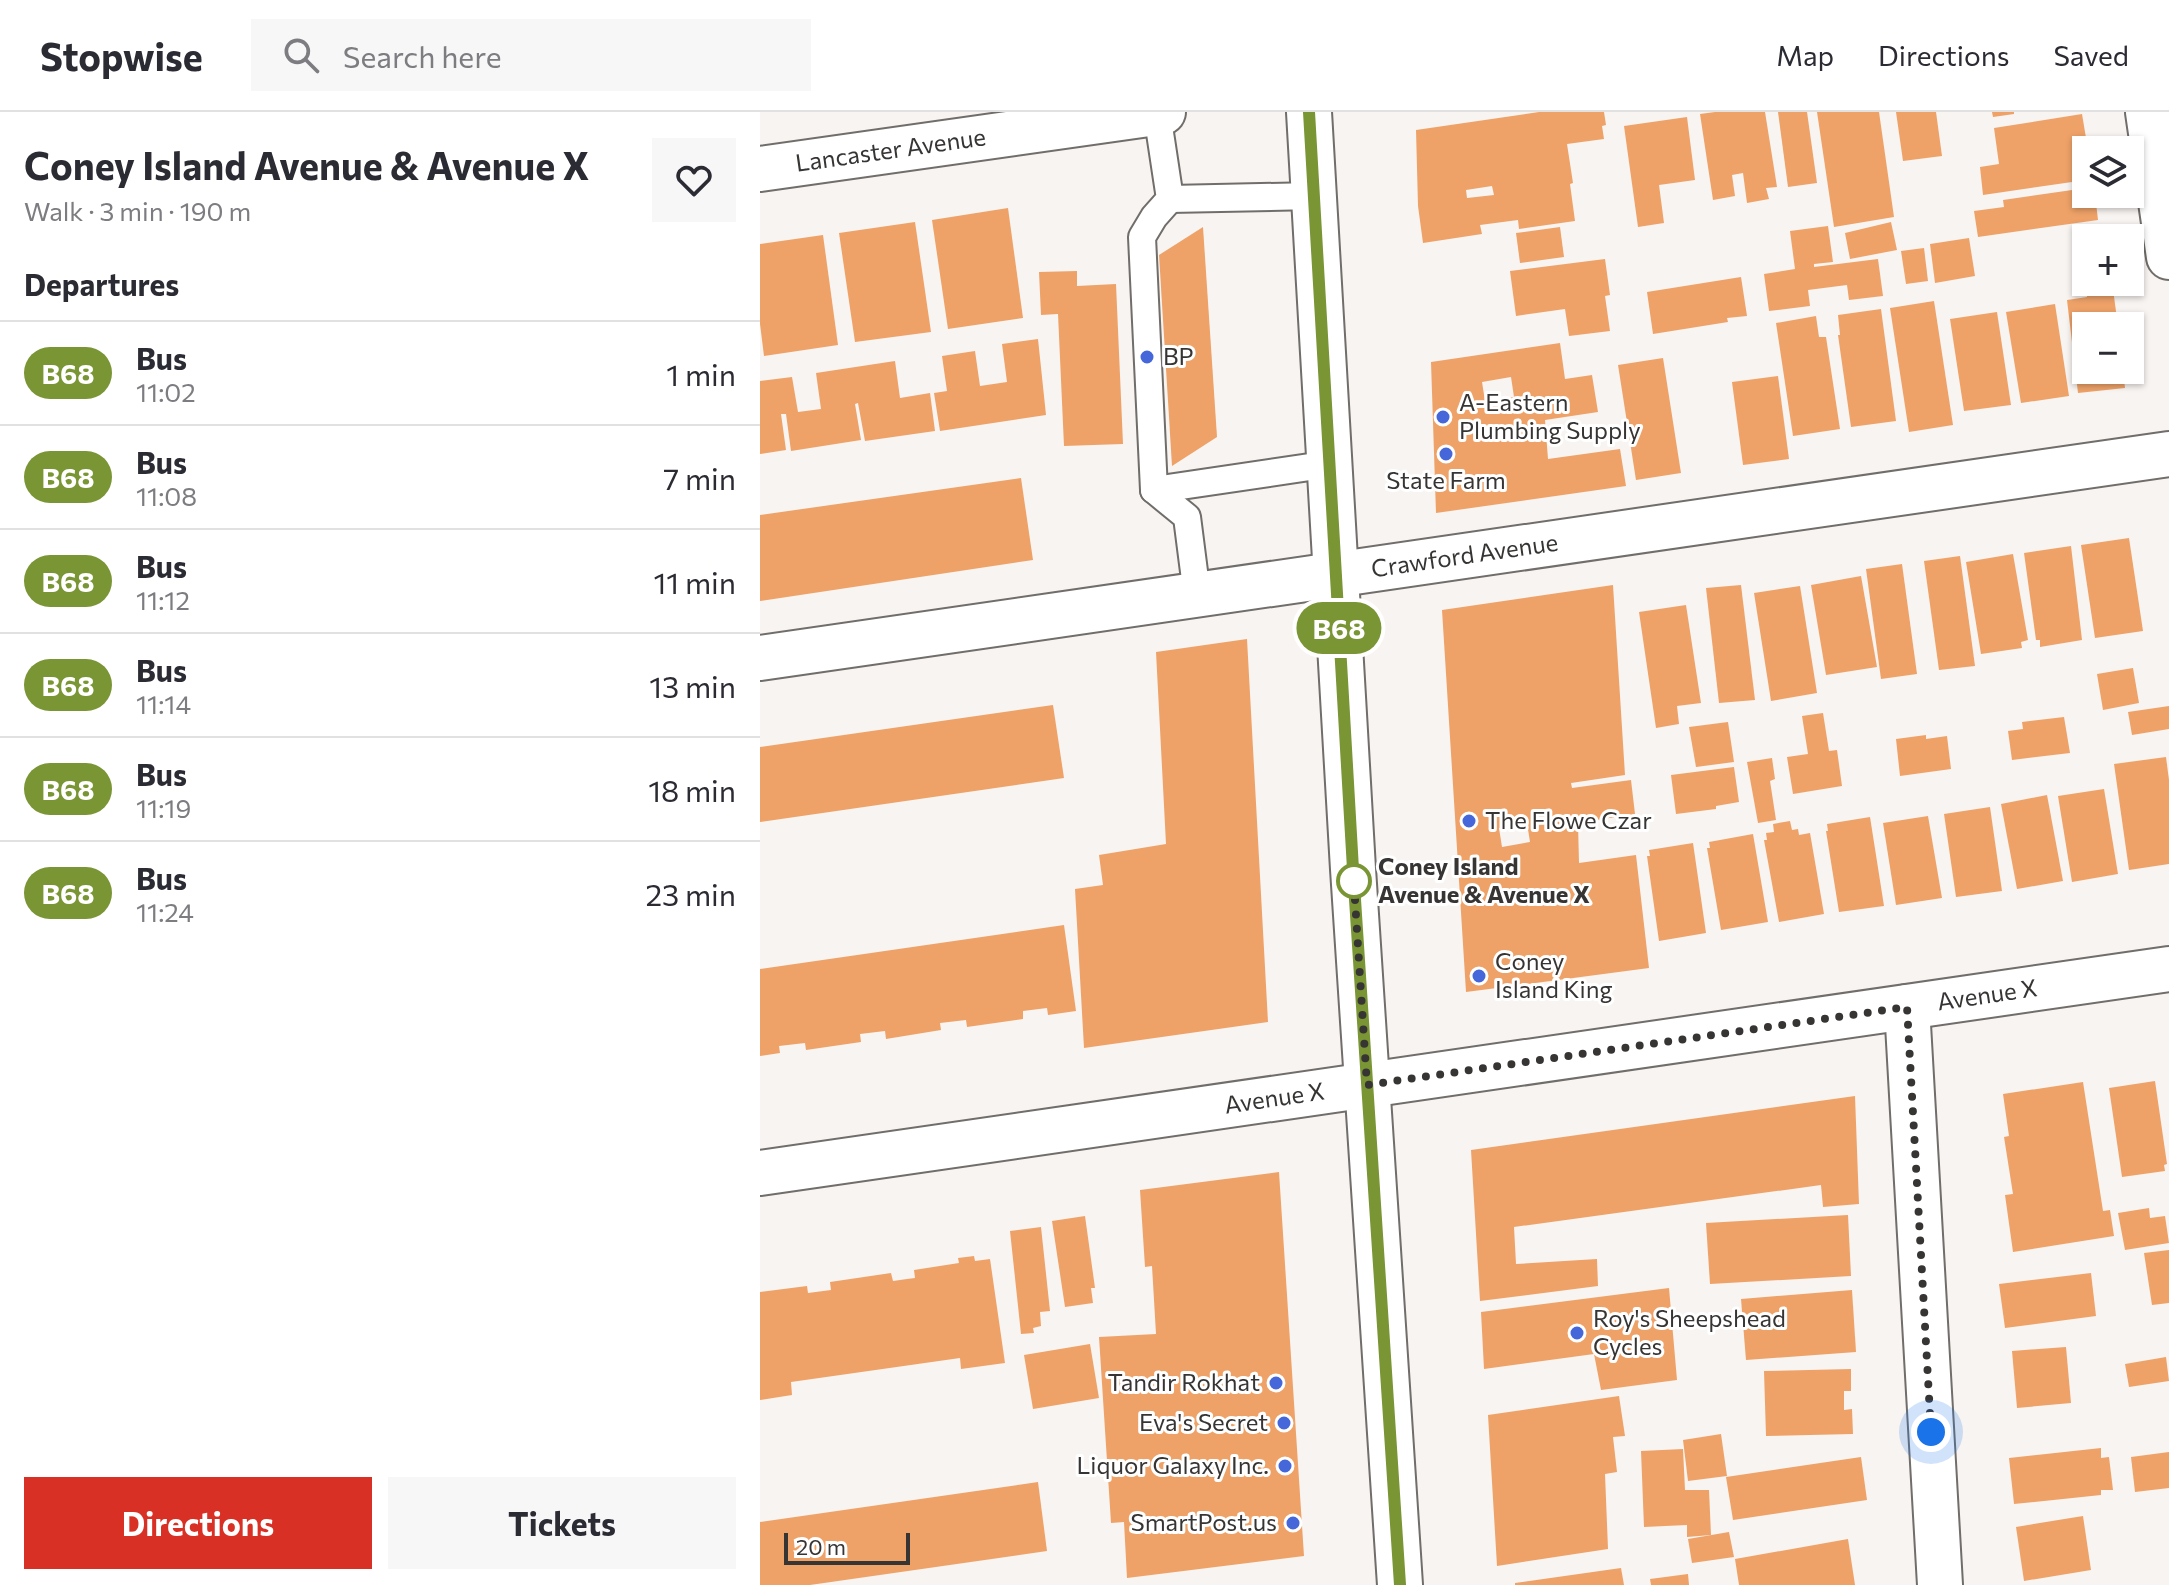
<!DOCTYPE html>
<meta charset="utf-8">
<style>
body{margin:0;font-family:Commissioner,sans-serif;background:#f7f7f7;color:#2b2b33;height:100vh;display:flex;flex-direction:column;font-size:30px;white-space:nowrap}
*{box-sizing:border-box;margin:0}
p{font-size:26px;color:#7c7c81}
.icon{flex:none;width:44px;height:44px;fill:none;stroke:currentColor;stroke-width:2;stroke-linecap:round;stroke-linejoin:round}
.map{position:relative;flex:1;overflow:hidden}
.drawer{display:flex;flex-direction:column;background:#fff;width:760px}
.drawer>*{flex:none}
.badge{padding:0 16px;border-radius:26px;font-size:28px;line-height:52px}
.controls{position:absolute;left:1312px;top:24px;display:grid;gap:16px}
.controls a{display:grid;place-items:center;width:72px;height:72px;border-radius:0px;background:#fff;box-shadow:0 2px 6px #0004;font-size:40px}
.scale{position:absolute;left:24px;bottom:20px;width:126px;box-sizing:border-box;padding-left:8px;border:4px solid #373534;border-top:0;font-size:22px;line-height:28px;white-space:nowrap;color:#373534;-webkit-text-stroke:6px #fff;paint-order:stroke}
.you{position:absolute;width:40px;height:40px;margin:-20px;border:6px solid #fff;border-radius:50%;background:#1a73e8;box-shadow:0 0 0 12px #1a73e833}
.map>.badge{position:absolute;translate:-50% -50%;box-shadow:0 0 0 4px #fff}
h2{padding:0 24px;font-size:30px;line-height:72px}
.round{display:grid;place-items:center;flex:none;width:84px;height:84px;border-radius:0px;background:#f7f7f7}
.summary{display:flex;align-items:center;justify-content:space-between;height:136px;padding:0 24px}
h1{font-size:38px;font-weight:700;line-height:60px}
.button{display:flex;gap:16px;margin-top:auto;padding:16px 24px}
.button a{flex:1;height:92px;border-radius:0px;background:#d93025;color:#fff;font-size:32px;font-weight:700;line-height:92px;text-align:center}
.button a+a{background:#f7f7f7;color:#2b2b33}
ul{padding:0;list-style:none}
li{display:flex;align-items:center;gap:24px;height:104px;padding:0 24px;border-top:2px solid #e1e1e2}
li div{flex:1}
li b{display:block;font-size:30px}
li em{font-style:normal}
li .badge{min-width:88px;font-weight:700;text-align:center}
header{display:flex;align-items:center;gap:48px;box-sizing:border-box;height:112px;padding:0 40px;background:#fff;border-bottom:2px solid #e1e1e2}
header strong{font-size:38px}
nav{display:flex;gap:44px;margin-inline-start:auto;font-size:28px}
.search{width:560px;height:72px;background:#f7f7f7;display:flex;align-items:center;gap:20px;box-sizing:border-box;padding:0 28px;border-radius:0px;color:#7c7c81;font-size:30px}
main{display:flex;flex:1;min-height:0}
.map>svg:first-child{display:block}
.building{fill:#eea268;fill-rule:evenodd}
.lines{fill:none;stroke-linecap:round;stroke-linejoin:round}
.lane-casing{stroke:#706d6a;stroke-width:30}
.street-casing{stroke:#706d6a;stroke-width:48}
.secondary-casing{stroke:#706d6a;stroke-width:48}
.lane{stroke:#fff;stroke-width:26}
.street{stroke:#fff;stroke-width:44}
.secondary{stroke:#fff;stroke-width:44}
.line-casing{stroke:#fff;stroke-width:18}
.line{stroke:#799534;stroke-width:12}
.walk{stroke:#373534;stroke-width:8;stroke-dasharray:0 14.4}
.poi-dot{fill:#4567da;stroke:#fff;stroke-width:3}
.stop-dot{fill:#fff;stroke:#799534;stroke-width:4}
.labels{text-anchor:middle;stroke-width:6;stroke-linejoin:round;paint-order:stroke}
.street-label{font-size:24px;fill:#373534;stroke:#fff}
.poi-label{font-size:24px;fill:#373534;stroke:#fff;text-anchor:start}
.stop-label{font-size:24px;font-weight:bold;fill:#373534;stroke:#fff;text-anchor:start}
</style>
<header>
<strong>Stopwise</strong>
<div class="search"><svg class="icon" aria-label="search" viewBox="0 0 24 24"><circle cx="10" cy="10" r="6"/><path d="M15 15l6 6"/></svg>Search here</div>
<nav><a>Map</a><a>Directions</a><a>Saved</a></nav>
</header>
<main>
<section class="drawer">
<div class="summary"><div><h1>Coney Island Avenue &amp; Avenue X</h1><p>Walk · 3 min · 190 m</p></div><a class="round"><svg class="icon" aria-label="heart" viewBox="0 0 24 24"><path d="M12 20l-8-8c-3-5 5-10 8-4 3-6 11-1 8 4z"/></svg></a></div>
<h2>Departures</h2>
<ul>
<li><span class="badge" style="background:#799534;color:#fff">B68</span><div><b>Bus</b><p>11:02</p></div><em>1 min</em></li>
<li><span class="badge" style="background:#799534;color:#fff">B68</span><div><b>Bus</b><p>11:08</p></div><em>7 min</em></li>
<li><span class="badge" style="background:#799534;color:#fff">B68</span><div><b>Bus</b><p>11:12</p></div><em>11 min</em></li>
<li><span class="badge" style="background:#799534;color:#fff">B68</span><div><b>Bus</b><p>11:14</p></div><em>13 min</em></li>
<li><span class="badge" style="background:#799534;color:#fff">B68</span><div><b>Bus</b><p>11:19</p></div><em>18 min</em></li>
<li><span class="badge" style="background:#799534;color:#fff">B68</span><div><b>Bus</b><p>11:24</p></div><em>23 min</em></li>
</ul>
<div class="button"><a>Directions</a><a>Tickets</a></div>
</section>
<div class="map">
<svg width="1409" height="1473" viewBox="0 0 1409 1473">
<rect width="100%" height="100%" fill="#f8f4f1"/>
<g class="building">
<path d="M 779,0 L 844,0 L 846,13 L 842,14 L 844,27 L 807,32 L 813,71 L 810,72 L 815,109 L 759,117 L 758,108 L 720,113 L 722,122 L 663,131 L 658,94 L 656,18 ZM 732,74 L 734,83 L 707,86 L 706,78 Z"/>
<polygon points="955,0 1005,0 1017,75 1006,76 1009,87 987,91 983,61 972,63 975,84 953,88 940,2"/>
<polygon points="1018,0 1047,0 1057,71 1028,75"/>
<polygon points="1057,0 1119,0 1134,105 1074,115"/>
<polygon points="1136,0 1176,0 1182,44 1143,49"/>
<polygon points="1232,0 1254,0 1254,2 1233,5"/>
<polygon points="1322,2 1328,38 1326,38 1326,68 1223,83 1220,55 1239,52 1234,16"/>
<polygon points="927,5 935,68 899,73 904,111 878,115 864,14"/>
<polygon points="1326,76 1326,82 1335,82 1338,108 1218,125 1214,99 1244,95 1243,88"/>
<polygon points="248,96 263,206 188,217 172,108"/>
<polygon points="155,110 171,220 95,230 79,121"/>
<polygon points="1131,110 1137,138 1090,147 1085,121"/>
<polygon points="1068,114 1073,150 1054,152 1054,155 1118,147 1123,184 1089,188 1087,173 1048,178 1050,194 1009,199 1004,162 1035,157 1030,119"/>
<polygon points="443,115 457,325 412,354 399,143"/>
<polygon points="800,115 804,145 760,151 756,121"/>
<polygon points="63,123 78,233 4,244 0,212 0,132"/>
<polygon points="1209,126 1215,164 1175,171 1170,132"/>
<polygon points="1164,136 1168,169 1146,172 1141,139"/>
<polygon points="845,147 850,183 845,184 850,219 809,224 805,197 756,204 750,159"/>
<polygon points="317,159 317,174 356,172 363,332 304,334 298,202 281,203 279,160"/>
<polygon points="981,165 987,204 967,206 968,210 893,222 887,180"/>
<polygon points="1325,170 1352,170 1358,214 1326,214 1326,258 1363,258 1365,276 1318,281 1307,188 1327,185"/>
<polygon points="1174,189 1193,313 1149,320 1130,196"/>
<polygon points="1295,192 1309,284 1261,291 1246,200"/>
<polygon points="1121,197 1136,309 1091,315 1078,223 1080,223 1078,203"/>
<polygon points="1237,200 1251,293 1204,299 1190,207"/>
<polygon points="1056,204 1059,225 1066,225 1080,317 1033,324 1016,211"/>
<polygon points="278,227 286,303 180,319 174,281 187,279 182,244 215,239 220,274 247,270 242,232"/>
<path d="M 800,231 L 805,267 L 832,263 L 838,300 L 785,308 L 788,347 L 860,337 L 866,374 L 676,401 L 671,250 ZM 751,265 L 754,285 L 725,289 L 722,270 Z"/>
<polygon points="903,246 921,361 876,368 858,253"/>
<polygon points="135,249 140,286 170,281 175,319 105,329 98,291 95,292 101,328 31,339 26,302 21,302 26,338 0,342 0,269 32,265 38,300 61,297 56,261"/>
<polygon points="1018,264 1029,347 983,353 972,270"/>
<polygon points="261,366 273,448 0,489 0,403"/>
<polygon points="1369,426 1383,519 1335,526 1321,433"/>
<polygon points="1311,434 1322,528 1280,535 1280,528 1276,528 1264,441"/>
<polygon points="1253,442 1268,528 1261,530 1262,536 1221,542 1206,450"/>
<polygon points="1200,444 1215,554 1179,558 1164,449"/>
<polygon points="1142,452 1157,562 1121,567 1106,457"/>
<polygon points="1101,464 1117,555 1066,563 1051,473"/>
<path d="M 853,473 L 865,663 L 811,671 L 812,676 L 871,668 L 875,702 L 818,711 L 819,751 L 876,743 L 889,856 L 706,880 L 682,498 ZM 767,711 L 770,730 L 742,735 L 739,716 Z"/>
<polygon points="981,473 995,588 959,591 946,476"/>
<polygon points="1040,474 1057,581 1011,589 994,481"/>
<polygon points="926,493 941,591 917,594 919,612 896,616 879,500"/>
<polygon points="487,527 508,910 324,936 315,777 343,773 339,743 406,732 396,540"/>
<polygon points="1373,556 1379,591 1343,598 1337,562"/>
<polygon points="293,593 304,666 0,710 0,635"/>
<polygon points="1409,594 1409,617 1372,623 1368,600"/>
<polygon points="1063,601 1069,639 1077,638 1082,674 1033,682 1027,645 1048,642 1042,604"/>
<polygon points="1304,605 1310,641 1252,648 1248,619 1263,617 1262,610"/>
<polygon points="968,610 974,650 936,655 929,615"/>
<polygon points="1166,623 1166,627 1187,624 1191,657 1140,664 1136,627"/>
<polygon points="1406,645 1409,668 1409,752 1369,758 1354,652"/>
<polygon points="1012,646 1015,667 1010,669 1016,708 998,711 987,650"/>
<polygon points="974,655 979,690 956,694 956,697 916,702 911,663"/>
<polygon points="1344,677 1358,762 1312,770 1298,684"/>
<polygon points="1287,683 1303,769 1257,777 1241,692"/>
<polygon points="1230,695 1242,779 1196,785 1184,702"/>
<polygon points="1168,704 1182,786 1136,793 1123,711"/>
<polygon points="1110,705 1124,794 1079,800 1066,719 1068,719 1067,712"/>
<polygon points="1030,709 1032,718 1038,717 1039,723 1050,721 1064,802 1019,810 1004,728 1007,728 1006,721 1014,720 1013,712"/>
<polygon points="993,722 1008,810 961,818 947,736 950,736 949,730"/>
<polygon points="933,731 946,821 899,829 887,744 890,744 889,738"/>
<polygon points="304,813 316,899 288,903 287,896 263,899 263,907 207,915 206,908 180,911 181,918 126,927 125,919 100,922 101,930 46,938 45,931 19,934 20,941 0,944 0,857"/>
<polygon points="1395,969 1407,1052 1404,1053 1405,1059 1362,1065 1349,976"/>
<polygon points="1323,970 1343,1099 1350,1098 1354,1124 1253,1140 1245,1083 1253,1082 1244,1025 1249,1024 1243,982"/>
<polygon points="1095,984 1099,1092 1063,1095 1061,1073 754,1115 756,1152 837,1147 838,1174 720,1189 711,1038"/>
<polygon points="519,1060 544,1444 367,1466 364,1410 351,1411 339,1225 396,1222 392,1154 385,1155 380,1078"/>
<polygon points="1389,1096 1390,1106 1405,1104 1409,1131 1365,1138 1358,1101"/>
<polygon points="1088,1103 1091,1164 950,1172 946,1111"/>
<polygon points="325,1104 335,1176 331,1176 333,1191 305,1195 292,1109"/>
<polygon points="281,1115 290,1199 280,1200 281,1214 273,1216 274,1221 261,1222 250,1119"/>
<polygon points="1409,1138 1409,1191 1392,1193 1384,1141"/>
<polygon points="214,1144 215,1149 230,1147 245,1251 201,1257 200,1246 31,1270 32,1283 0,1288 0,1180 47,1174 48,1181 71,1178 70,1170 131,1161 133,1169 147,1167 155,1166 154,1158 199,1151 198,1146"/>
<polygon points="1331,1161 1336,1204 1245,1216 1239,1172"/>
<polygon points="909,1176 917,1268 841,1278 834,1242 724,1257 721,1200"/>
<polygon points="1092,1178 1096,1240 986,1248 981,1187"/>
<polygon points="330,1232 339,1286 273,1297 264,1243"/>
<polygon points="1306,1235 1311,1291 1257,1296 1252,1239"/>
<polygon points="1406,1245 1409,1269 1369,1275 1365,1252"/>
<polygon points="1091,1257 1091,1279 1084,1279 1084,1298 1092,1297 1093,1322 1006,1324 1004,1259"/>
<polygon points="859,1284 865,1324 853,1325 857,1360 845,1362 848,1437 737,1454 728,1303"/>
<polygon points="961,1322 967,1364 928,1369 923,1328"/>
<polygon points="1341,1336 1341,1346 1349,1345 1353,1378 1341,1378 1341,1383 1254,1392 1249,1346"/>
<polygon points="923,1337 925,1378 949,1378 951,1423 927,1425 927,1413 884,1415 881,1339"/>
<polygon points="1409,1340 1409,1376 1375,1380 1371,1345"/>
<polygon points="1101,1345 1107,1388 973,1408 966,1365"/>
<polygon points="278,1370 287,1439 50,1473 0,1473 0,1410"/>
<polygon points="1323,1404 1331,1458 1264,1469 1256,1415"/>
<polygon points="969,1420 974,1445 932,1451 928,1427"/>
<polygon points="1088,1427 1095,1473 979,1473 975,1447"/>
<polygon points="861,1456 864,1473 755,1473 755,1471"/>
<polygon points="928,1462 929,1473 891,1473 890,1467"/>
</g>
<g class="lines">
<g class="lane-casing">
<g id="lane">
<polyline points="397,1 410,87 394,105 382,125 394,378 427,405 437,483"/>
<polyline points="410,87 554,84"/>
<polyline points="394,378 570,352"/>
</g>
</g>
<g class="street-casing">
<g id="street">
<polyline points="1388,0 1409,145"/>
<path id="s1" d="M 0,57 L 403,0"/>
<path id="s2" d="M 0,546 L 1409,342"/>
<polyline points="1147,895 1180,1473"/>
<path id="s3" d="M 0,1061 L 1409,857"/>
</g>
</g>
<g class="secondary-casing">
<polyline id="secondary" points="549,0 593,757 640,1473"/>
</g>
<use href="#lane" class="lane"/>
<use href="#street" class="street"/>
<use href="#secondary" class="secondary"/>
</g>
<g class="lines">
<g class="line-casing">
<polyline id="line" points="549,0 593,757 640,1473"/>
</g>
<use href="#line" class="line"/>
<polyline class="walk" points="594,769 593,757 607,973 1147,895 1171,1320"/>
</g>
<g class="poi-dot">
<circle cx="387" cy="245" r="8"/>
<circle cx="683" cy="305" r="8"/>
<circle cx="686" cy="342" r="8"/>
<circle cx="709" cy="709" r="8"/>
<circle cx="719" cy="864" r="8"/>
<circle cx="817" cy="1221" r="8"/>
<circle cx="516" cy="1271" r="8"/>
<circle cx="524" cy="1311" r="8"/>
<circle cx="525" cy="1354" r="8"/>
<circle cx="533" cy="1411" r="8"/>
</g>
<circle class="stop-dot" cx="594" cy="769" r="16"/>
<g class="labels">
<g class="street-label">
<text dy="8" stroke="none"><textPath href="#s1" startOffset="132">Lancaster Avenue</textPath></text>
<text dy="8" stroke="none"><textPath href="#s2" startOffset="712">Crawford Avenue</textPath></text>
<text dy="8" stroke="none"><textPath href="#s3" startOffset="1240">Avenue X</textPath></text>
<text dy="8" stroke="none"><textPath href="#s3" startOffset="520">Avenue X</textPath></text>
</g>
<g class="poi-label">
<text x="403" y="253">BP</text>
<text x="699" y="299">A-Eastern<tspan x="699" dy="28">Plumbing Supply</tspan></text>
<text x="686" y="377" text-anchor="middle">State Farm</text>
<text x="725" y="717">The Flowe Czar</text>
<text x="735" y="858">Coney<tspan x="735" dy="28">Island King</tspan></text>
<text x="833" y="1215">Roy's Sheepshead<tspan x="833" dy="28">Cycles</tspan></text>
<text x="500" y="1279" text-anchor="end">Tandir Rokhat</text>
<text x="508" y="1319" text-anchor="end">Eva's Secret</text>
<text x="509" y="1362" text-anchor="end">Liquor Galaxy Inc.</text>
<text x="517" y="1419" text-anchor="end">SmartPost.us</text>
</g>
<g class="stop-label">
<text x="618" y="763">Coney Island<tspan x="618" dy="28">Avenue &amp; Avenue X</tspan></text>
</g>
</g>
</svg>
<div class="controls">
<a><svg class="icon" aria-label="layers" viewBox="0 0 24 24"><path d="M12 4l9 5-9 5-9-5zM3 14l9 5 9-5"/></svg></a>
<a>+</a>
<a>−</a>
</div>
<div class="scale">20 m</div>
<div class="you" style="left:1171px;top:1320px"></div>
<b class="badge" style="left:579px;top:516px;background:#799534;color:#fff">B68</b>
</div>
</main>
